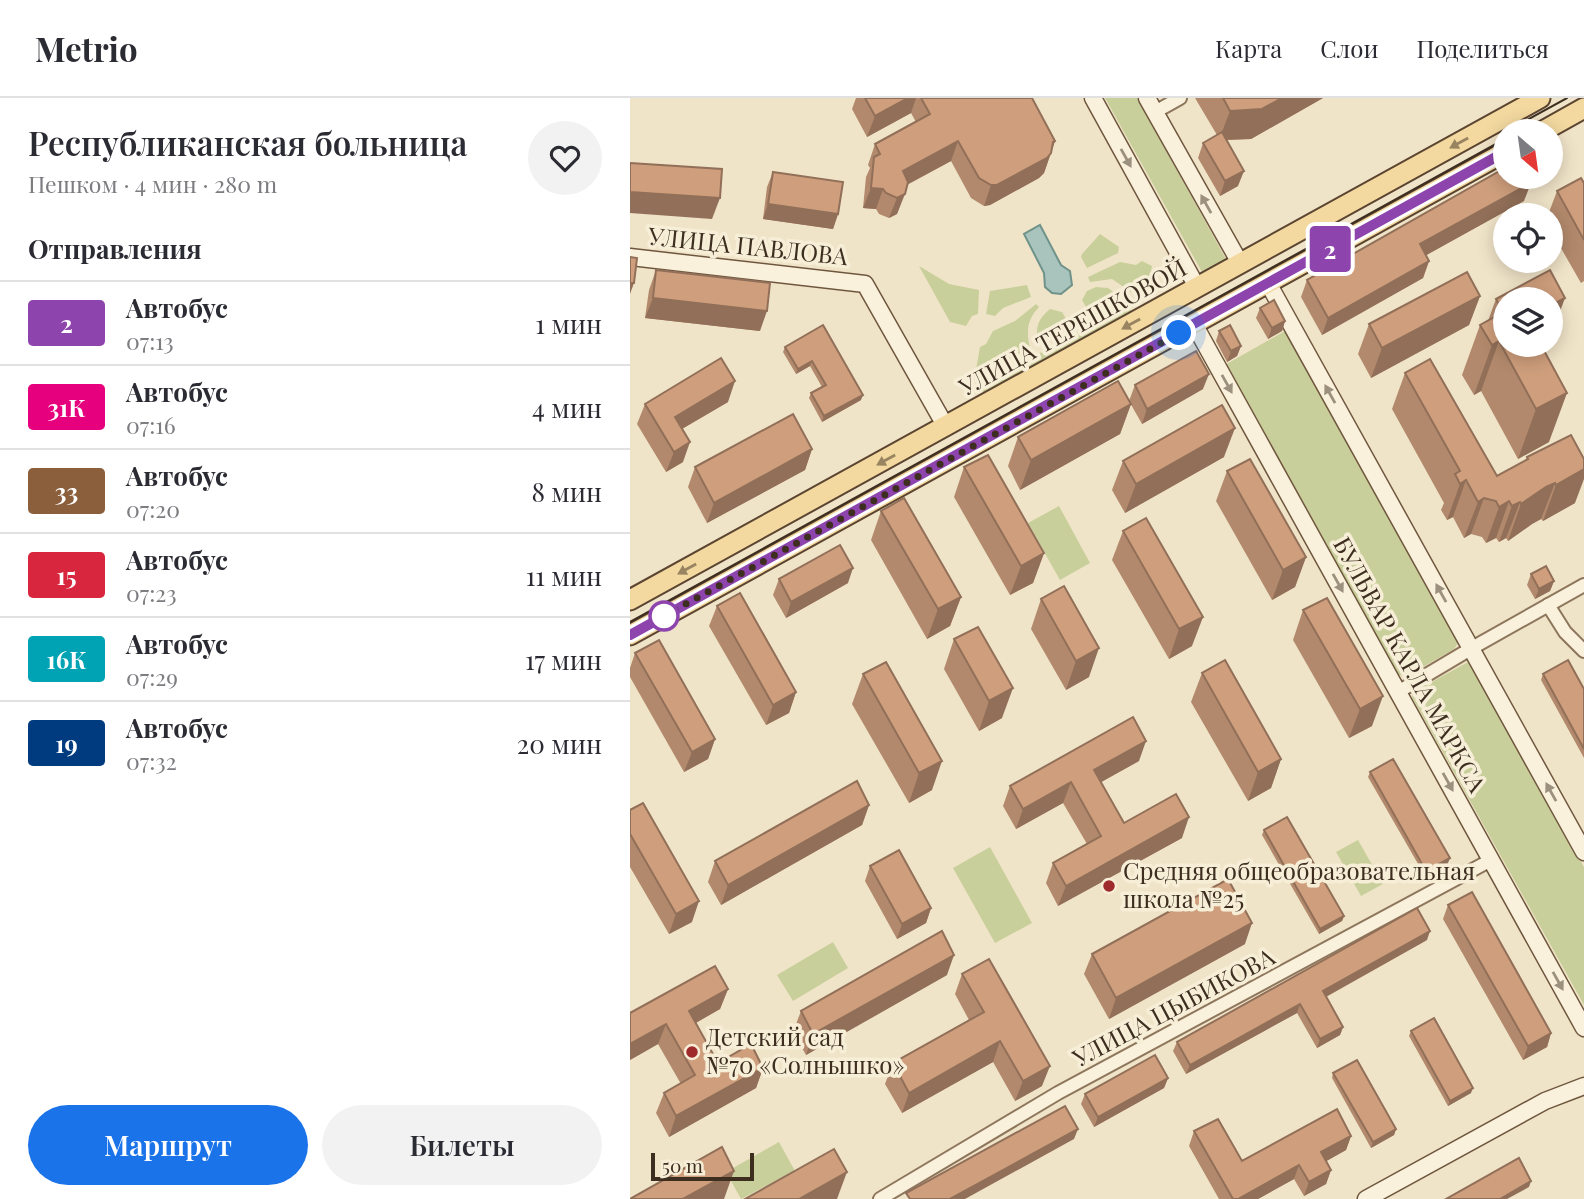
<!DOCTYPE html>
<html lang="ru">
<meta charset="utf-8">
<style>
body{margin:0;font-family:"Playfair Display",serif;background:#f2f2f3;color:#2b2b33;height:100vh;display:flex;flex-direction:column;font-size:26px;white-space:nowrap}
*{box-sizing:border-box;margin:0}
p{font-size:23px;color:#7c7c81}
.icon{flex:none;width:38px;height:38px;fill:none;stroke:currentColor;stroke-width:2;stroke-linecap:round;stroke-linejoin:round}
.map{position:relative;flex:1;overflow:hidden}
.sheet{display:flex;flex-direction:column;background:#fff;width:630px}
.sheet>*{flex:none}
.badge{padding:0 14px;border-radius:5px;font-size:24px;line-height:46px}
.needle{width:46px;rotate:151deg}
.fabs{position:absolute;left:863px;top:21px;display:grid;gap:14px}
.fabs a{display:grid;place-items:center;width:70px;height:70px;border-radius:50%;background:#fff;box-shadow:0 4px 18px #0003;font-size:35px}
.scale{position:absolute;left:21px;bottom:18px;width:103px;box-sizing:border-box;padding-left:7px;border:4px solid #3d2e20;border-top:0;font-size:19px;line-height:24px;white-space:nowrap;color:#3d2e20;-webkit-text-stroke:5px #f7eed8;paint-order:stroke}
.you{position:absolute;width:35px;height:35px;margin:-18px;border:5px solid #fff;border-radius:50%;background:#1a73e8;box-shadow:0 0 0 10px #1a73e833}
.map>.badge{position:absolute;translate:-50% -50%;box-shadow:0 0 0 4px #fff}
h2{padding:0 28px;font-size:26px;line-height:63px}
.round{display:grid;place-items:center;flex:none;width:74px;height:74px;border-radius:37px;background:#f2f2f3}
.head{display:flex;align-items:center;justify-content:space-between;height:119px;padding:0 28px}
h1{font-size:33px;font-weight:600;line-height:52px}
.button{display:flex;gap:14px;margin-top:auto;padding:14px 28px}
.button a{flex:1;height:80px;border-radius:42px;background:#1a73e8;color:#fff;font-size:28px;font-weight:600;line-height:80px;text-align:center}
.button a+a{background:#f2f2f3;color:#2b2b33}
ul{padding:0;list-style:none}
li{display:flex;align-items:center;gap:21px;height:84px;padding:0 28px;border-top:2px solid #e1e1e2}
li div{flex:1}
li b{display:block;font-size:26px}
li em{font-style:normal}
li .badge{min-width:77px;font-weight:700;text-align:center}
header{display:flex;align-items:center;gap:42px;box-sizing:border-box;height:98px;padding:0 35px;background:#fff;border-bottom:2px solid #e1e1e2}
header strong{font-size:33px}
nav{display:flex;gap:38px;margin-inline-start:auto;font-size:24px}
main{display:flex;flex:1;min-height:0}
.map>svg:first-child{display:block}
.green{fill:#c9cf9b}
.water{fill:#a9c4bc;stroke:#6f938a;stroke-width:2}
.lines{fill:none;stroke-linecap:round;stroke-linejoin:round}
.street-casing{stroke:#8d765c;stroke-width:16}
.secondary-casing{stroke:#6f573f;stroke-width:19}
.primary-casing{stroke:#5b4430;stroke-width:23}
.street{stroke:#faf1dc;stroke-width:12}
.secondary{stroke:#faf1dc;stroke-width:16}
.primary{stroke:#f3d9a0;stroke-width:19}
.tram{stroke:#3d2e20;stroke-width:2}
.wall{fill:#b2896c}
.shaded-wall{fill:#916f58}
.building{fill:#cf9f7d;stroke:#916f58;stroke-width:2}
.oneway{fill:#988460}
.oneway2{fill:#9c907e}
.line-casing{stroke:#fff;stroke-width:16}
.line{stroke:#8e44ad;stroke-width:10}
.walk{stroke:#3d2e20;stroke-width:7;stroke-dasharray:0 12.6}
.stop-dot{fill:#fff;stroke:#8e44ad;stroke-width:3.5}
.poi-dot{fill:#9e2a2b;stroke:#f7eed8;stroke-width:2.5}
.labels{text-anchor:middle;stroke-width:7;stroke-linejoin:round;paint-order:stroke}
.street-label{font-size:24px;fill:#3d2e20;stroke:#f7eed8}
.poi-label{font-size:24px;fill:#3d2e20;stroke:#f7eed8;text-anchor:start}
</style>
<header>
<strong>Metrio</strong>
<nav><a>Карта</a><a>Слои</a><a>Поделиться</a></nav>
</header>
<main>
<section class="sheet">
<div class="head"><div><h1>Республиканская больница</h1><p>Пешком · 4 мин · 280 m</p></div><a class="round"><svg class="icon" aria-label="heart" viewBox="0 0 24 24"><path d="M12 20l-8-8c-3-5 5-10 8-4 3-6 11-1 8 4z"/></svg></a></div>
<h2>Отправления</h2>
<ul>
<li><span class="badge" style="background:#8e44ad;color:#fff">2</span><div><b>Автобус</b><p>07:13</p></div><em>1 мин</em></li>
<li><span class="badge" style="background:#e6007e;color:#fff">31К</span><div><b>Автобус</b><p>07:16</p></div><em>4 мин</em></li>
<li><span class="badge" style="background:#8b5e3c;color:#fff">33</span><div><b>Автобус</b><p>07:20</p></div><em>8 мин</em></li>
<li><span class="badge" style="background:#d7263d;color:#fff">15</span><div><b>Автобус</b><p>07:23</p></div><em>11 мин</em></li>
<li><span class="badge" style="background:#00a3b4;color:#fff">16К</span><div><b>Автобус</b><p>07:29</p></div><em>17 мин</em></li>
<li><span class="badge" style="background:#003b80;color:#fff">19</span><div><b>Автобус</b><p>07:32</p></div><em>20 мин</em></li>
</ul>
<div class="button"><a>Маршрут</a><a>Билеты</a></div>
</section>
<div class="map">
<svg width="954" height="1101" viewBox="0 0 954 1101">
<rect width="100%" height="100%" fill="#f0e4c8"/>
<g class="green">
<polygon points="475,0 507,0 597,163 574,176 572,174"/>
<polygon points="470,136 489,149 488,155 457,170 451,159 452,156"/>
<polygon points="512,163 522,168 519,185 501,194 482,181 460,184 458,179 490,164 506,167"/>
<polygon points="289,168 319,186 349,192 348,216 342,218 336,228 320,224"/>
<polygon points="397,187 401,199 373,210 365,218 356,216 360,193"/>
<polygon points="466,189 478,190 492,200 460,216 452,202 457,193"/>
<path d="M 406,206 L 409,209 C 397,222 396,233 400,250 L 354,274 L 346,272 L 350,249 L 356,246 L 363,233 L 385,223 Z"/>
<polygon points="498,207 503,217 359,296 351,294 348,289"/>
<path d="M 420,211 L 432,214 L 440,227 L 408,245 C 405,229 408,221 420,211 Z"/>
<polygon points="655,233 827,540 828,545 824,551 777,578 768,577 593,268"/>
<polygon points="429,408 460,465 430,482 398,425"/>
<polygon points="838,564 844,570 954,769 954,907 782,599 783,595 789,591"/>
<polygon points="728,742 753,786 731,798 706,754"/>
<polygon points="360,749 402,825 365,845 323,770"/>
<polygon points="203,844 218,870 163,903 147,877"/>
<polygon points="149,1044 165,1073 111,1101 96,1074"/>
</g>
<polygon class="water" points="410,127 431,167 440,173 442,187 431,196 422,195 415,189 414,175 394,136"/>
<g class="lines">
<g class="street-casing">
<g id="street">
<polyline points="525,14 550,0"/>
<polyline points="918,507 935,534 954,553"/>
<polyline points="768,594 842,550 954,487"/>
<polyline points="250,1101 428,995 861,762"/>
</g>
</g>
<g class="secondary-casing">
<g id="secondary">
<polyline points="463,0 567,189"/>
<polyline points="517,0 610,165"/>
<polyline points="0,159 235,186 316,329"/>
<polyline points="638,185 954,754"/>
<polyline points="564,226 954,930"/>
<polyline points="736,1101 915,1003 954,988"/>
</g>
</g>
<g class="primary-casing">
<g id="primary">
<polyline points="913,33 954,10"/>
<polyline points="0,502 910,0"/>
<polyline points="0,537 875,54"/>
</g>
</g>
<use href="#street" class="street"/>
<use href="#secondary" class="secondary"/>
<use href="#primary" class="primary"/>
<g class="tram">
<polyline points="877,33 937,0"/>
<polyline points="0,524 875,41"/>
</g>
</g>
<g class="wall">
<polygon points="226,0 402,0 425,43 414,75 409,80 360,107 354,108 341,100 321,63 277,87 267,116 259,120 249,116 246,111 233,110 236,79 240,70 238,67 245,46 286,24 281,15 237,39 222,11"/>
<polygon points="565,0 693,0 621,41 597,42 608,88 590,98 568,60 573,45 587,37"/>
<polygon points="143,74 208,116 203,131 133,121 137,89"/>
<polygon points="954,85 954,183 951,185 920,131 920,117 918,117 927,93"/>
<polygon points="894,103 796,157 799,163 793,180 692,237 671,199 677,182"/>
<polygon points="26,172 130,233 15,220 19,192"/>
<polygon points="850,198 839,227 741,280 728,256 739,226"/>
<polygon points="866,201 920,240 917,249 913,251 919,344 888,361 851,293 844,297 832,277 850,227 858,223"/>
<polygon points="630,210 655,223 652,233 638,241 626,220"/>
<polygon points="193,227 231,302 192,324 179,300 181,295 192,289 180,268 166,276 153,254 155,249"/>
<polygon points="589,233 611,248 607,258 597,264 586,243"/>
<polygon points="775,275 867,378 896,362 897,359 945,405 913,423 911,421 902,426 878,443 876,440 869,444 866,440 856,445 852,439 841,436 834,440 823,419 817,422 811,412 814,405 762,311"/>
<polygon points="505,287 573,291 512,326 499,303"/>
<polygon points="98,304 52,331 53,364 36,374 7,326 15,306"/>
<polygon points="501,306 490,336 390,392 378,368 388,339"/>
<polygon points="182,351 175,372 77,425 58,389 65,369"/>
<polygon points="594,359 495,415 482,392 493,363"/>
<polygon points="334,369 414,455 403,485 380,497 324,399"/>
<polygon points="597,373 676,459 665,489 642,502 586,403"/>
<polygon points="251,413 331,499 320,528 297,541 241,442"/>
<polygon points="493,433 562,548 539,561 482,462"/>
<polygon points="901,476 924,483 920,493 905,501 897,487"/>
<polygon points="149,481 218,485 156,520 143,497"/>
<polygon points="411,501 459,579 436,592 401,531"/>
<polygon points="87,508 166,594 159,615 136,627 79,528"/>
<polygon points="673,512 742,628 719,640 663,542"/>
<polygon points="324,541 372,620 349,633 314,571"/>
<polygon points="5,555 85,641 78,661 54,674 0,579 0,570"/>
<polygon points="572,575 651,661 641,690 618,703 561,604"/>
<polygon points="233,576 302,692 279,705 222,606"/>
<polygon points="913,576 954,591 954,660 911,582"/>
<polygon points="509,663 471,684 494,725 552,740 428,808 416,785 423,765 457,746 433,705 386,731 373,708 380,688"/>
<polygon points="740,674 818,765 795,778 738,679"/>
<polygon points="239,707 232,727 91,807 78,784 85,763"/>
<polygon points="0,712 62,824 39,836 0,769"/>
<polygon points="634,732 714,818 712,823 689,836 632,737"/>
<polygon points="240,768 301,810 296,825 267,841 235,783"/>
<polygon points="818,807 921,935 917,949 893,962 813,821"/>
<polygon points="797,842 696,899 713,929 710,937 687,950 667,915 556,976 543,953 547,944"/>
<polygon points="615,846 479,921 454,876 462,856"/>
<polygon points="332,876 412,988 385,1003 363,964 272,1015 255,986 263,965 339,922 325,896"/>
<polygon points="317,877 176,957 163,934 171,913"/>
<polygon points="98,891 90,911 66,925 88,965 133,970 126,990 39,1039 26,1015 34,995 51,986 28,946 0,962 0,915"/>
<polygon points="781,933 841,995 818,1008 779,938"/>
<polygon points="703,975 766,1031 764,1037 741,1050 702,980"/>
<polygon points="538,980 534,990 464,1029 451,1006 455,996"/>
<polygon points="564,1033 612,1063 721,1038 716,1052 696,1063 701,1072 696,1086 674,1098 664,1081 628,1101 589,1101 559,1048"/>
</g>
<g class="shaded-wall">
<polygon points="278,0 286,0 281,15 237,39 245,18"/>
<polygon points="652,0 693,0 621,41 589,42 600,13"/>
<polygon points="328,43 321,63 265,93 273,73"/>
<polygon points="425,43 414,75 409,80 360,107 354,108 361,87"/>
<polygon points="614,73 608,88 590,98 595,83"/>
<polygon points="901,85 894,103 784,164 790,146"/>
<polygon points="241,90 253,91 246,111 233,110"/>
<polygon points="0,94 90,100 82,121 0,115"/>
<polygon points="275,96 267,116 259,120 267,100"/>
<polygon points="138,106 208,116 203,131 133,121"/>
<polygon points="799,163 793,180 692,237 698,220"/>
<polygon points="0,185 4,185 0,196"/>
<polygon points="850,198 839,227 741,280 752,250"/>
<polygon points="23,200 137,213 130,233 15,220"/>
<polygon points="935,200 920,240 920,208"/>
<polygon points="655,223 652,233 638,241 642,230"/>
<polygon points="869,243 851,293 844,297 862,247"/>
<polygon points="887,247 918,247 917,249 883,268"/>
<polygon points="611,248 607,258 597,264 601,253"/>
<polygon points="182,263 180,268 166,276 168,271"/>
<polygon points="579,276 573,291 512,326 517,311"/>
<polygon points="105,283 98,304 38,339 45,319"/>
<polygon points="937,295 919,344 888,361 906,311"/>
<polygon points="233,297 231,302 192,324 194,318"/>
<polygon points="501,306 490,336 390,392 401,362"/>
<polygon points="605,330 594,359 495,415 506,386"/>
<polygon points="60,344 53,364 36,374 44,354"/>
<polygon points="182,351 175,372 77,425 84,405"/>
<polygon points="954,371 954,381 945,405 913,423 926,387"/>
<polygon points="836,382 823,419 817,422 830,386"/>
<polygon points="925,385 911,421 902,426 878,443 891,406 916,389"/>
<polygon points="854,400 841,436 834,440 848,404"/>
<polygon points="879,403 866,440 856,445 869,409"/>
<polygon points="890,404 876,440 869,444 882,408"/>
<polygon points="414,455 403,485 380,497 391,468"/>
<polygon points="676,459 665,489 642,502 653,472"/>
<polygon points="223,470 218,485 156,520 161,504"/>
<polygon points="924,483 920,493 905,501 909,491"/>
<polygon points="331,499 320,528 297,541 308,511"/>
<polygon points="573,519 562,548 539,561 549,531"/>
<polygon points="469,550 459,579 436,592 446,563"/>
<polygon points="383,590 372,620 349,633 359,603"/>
<polygon points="166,594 159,615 136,627 143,607"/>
<polygon points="753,598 742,628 719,640 730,611"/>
<polygon points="85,641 78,661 54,674 62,654"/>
<polygon points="516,643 509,663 457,692 464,672"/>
<polygon points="651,661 641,690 618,703 628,674"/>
<polygon points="312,663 302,692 279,705 289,675"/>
<polygon points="441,684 433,705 386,731 393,711"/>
<polygon points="239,707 232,727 91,807 98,787"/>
<polygon points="559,719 552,740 428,808 436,788"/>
<polygon points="820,760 818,765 795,778 796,773"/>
<polygon points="69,803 62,824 39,836 46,816"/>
<polygon points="301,810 296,825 267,841 272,826"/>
<polygon points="714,818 712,823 689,836 690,831"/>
<polygon points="622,825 615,846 479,921 486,900"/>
<polygon points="800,833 797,842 690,902 693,893"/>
<polygon points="324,857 317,877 176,957 183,936"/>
<polygon points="98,891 90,911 51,933 59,913"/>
<polygon points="670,906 667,915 556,976 560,967"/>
<polygon points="36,926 28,946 0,962 0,946"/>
<polygon points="713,929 710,937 687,950 690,941"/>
<polygon points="921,935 917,949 893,962 898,948"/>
<polygon points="370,943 363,964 272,1015 279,995"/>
<polygon points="420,968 412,988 385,1003 393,983"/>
<polygon points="133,970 126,990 39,1039 46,1018"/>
<polygon points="538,980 534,990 464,1029 468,1019"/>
<polygon points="843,990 841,995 818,1008 820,1003"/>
<polygon points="448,1031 444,1041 335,1101 320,1101"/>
<polygon points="766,1031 764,1037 741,1050 743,1044"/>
<polygon points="721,1038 716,1052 686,1069 691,1054"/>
<polygon points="669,1067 664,1081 628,1101 608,1101"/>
<polygon points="701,1072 696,1086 674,1098 679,1084"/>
<polygon points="104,1073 94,1101 53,1101"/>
<polygon points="217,1074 207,1101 169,1101"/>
<polygon points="901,1083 899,1089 877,1101 870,1101"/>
</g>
<g class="building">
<polygon points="235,0 278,0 245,18"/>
<polygon points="291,0 402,0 425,43 423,44 421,55 417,60 367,87 361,87 349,80 328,43 273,73 278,84 275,96 267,100 256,95 253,91 241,90 244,59 250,56 245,46 300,16"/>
<polygon points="593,0 652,0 632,11 600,13"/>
<polygon points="592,34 614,73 595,83 573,45"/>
<polygon points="0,65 92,71 90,100 0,94"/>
<polygon points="875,70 875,79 897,79 901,85 790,146 799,163 698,220 677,182"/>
<polygon points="143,74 213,84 208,116 138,106"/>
<polygon points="951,80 954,85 954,142 927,93"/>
<polygon points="0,159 7,160 4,185 0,185"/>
<polygon points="26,172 140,185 137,213 23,200"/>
<polygon points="920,172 935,200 920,208 920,201 875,201 875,247 911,247 937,295 906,311 869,243 862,247 850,227 873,214 866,201"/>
<polygon points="837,174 850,198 752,250 739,226"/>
<polygon points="644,202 655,223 642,230 630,210"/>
<polygon points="193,227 233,297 194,318 181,295 196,287 182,263 168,271 155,249"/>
<polygon points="600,227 611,248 601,253 589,233"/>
<polygon points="566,253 579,276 517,311 505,287"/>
<polygon points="91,260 105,283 45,319 60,344 44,354 15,306"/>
<polygon points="800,261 867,378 898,361 897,359 941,337 954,361 954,371 926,387 925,385 916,389 891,406 890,404 882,408 879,403 869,409 866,403 854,400 848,404 836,382 830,386 825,376 830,373 775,275"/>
<polygon points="488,283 501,306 401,362 388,339"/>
<polygon points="592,307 605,330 506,386 493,363"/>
<polygon points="163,316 182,351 84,405 65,369"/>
<polygon points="358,357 414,455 391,468 334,369"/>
<polygon points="620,361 676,459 653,472 597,373"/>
<polygon points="274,400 331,499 308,511 251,413"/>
<polygon points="516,420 573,519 549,531 493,433"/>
<polygon points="210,447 223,470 161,504 149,481"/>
<polygon points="916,468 924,483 909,491 901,476"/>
<polygon points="434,488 469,550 446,563 411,501"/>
<polygon points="110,495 166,594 143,607 87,508"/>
<polygon points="697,500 753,598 730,611 673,512"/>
<polygon points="348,529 383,590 359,603 324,541"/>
<polygon points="29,542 85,641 62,654 5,555"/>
<polygon points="595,562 651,661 628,674 572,575"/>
<polygon points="938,562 954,591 954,651 913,576"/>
<polygon points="256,564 312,663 289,675 233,576"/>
<polygon points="503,619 516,643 464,672 494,725 546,696 559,719 436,788 423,765 471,738 441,684 393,711 380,688"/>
<polygon points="763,661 820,760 796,773 740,674"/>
<polygon points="227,683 239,707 98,787 85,763"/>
<polygon points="13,705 69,803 46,816 0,736 0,712"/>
<polygon points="657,719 714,818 690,831 634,732"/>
<polygon points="269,752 301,810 272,826 240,768"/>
<polygon points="598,781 622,825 486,900 462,856"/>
<polygon points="842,794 921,935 898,948 818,807"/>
<polygon points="787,810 800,833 693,893 713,929 690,941 670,906 560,967 547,944"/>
<polygon points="312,833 324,857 183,936 171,913"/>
<polygon points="359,861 420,968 393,983 370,943 279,995 263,965 354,914 332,876"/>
<polygon points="85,868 98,891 59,913 88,965 121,946 133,970 46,1018 34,995 65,977 36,926 0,946 0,915"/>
<polygon points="804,920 843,990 820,1003 781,933"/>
<polygon points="525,957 538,980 468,1019 455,996"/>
<polygon points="727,962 766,1031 743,1044 703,975"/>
<polygon points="435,1008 448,1031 320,1101 280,1101 276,1095"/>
<polygon points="707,1011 721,1038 691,1054 701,1072 679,1084 669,1067 608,1101 603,1101 564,1033 588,1021 612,1063"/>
<polygon points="92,1049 104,1073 53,1101 0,1101"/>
<polygon points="204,1051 217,1074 169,1101 115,1101"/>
<polygon points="889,1060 901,1083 870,1101 816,1101"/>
</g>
<defs><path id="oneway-solid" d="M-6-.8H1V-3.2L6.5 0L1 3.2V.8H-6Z" transform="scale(1.75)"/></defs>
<g class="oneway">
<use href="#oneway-solid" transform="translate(829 45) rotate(151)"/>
<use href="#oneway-solid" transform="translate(501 226) rotate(151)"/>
<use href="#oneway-solid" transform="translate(256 362) rotate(151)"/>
<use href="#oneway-solid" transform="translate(57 471) rotate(151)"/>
</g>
<g class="oneway2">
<use href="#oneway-solid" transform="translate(496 60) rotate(61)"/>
<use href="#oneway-solid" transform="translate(576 106) rotate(-119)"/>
<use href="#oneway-solid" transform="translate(597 286) rotate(61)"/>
<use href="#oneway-solid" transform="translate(700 296) rotate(-119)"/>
<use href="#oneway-solid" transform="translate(708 485) rotate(61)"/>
<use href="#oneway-solid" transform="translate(811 495) rotate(-119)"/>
<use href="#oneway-solid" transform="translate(818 684) rotate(61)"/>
<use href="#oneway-solid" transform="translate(921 694) rotate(-119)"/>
<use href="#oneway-solid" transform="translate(928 883) rotate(61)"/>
</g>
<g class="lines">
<g class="line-casing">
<polyline id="line" points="0,537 875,54"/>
</g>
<use href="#line" class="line"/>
<polyline class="walk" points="34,518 549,235"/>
</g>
<circle class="stop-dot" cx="34" cy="518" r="14"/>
<g class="poi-dot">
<circle cx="479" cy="788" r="7"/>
<circle cx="62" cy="954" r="7"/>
</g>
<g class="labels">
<g class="street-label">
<text transform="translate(118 149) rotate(6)" y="8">УЛИЦА ПАВЛОВА</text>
<text transform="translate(443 230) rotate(-29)" y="8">УЛИЦА ТЕРЕШКОВОЙ</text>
<text transform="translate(779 567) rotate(61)" y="8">БУЛЬВАР КАРЛА МАРКСА</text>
<text transform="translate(544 910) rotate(-28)" y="8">УЛИЦА ЦЫБИКОВА</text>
</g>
<g class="poi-label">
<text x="493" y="782">Средняя общеобразовательная<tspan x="493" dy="28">школа №25</tspan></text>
<text x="76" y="948">Детский сад<tspan x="76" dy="28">№70 «Солнышко»</tspan></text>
</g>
</g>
</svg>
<div class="fabs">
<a><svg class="needle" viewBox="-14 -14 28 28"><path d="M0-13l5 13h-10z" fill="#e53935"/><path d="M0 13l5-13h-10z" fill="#7c7c81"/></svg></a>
<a><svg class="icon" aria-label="locate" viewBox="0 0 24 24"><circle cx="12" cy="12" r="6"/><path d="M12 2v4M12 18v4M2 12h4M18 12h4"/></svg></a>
<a><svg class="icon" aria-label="layers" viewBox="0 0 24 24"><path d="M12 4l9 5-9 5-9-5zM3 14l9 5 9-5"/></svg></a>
</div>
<div class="scale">50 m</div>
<div class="you" style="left:549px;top:235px"></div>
<b class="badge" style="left:700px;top:151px;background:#8e44ad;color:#fff">2</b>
</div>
</main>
